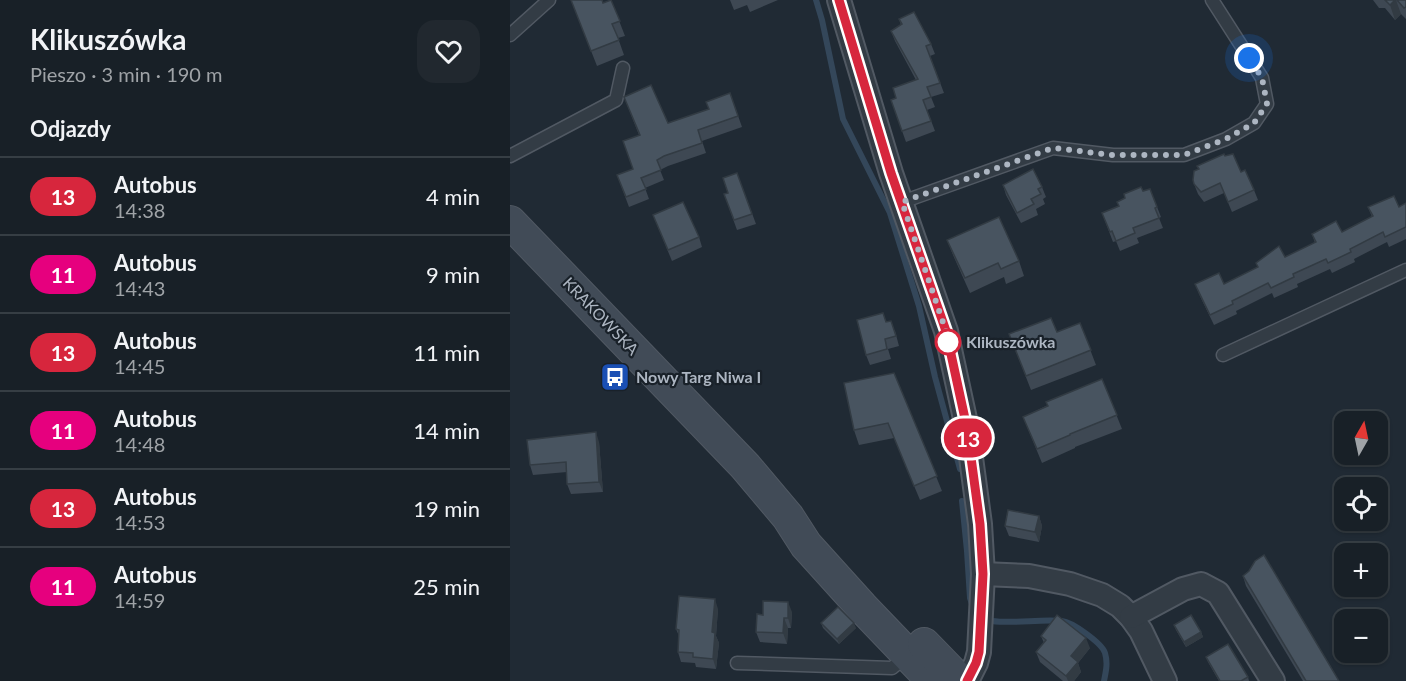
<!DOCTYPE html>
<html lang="pl">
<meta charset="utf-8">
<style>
body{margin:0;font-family:Lato,sans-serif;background:#21282f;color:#f1f3f6;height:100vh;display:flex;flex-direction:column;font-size:22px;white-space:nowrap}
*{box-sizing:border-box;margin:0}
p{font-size:20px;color:#9fa3a7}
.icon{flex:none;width:33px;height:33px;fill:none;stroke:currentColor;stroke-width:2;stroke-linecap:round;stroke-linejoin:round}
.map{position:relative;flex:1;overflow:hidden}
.drawer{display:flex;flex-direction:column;background:#182027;width:510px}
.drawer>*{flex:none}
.badge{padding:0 12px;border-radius:20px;font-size:21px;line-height:39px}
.needle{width:39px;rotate:9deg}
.buttons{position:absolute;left:824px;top:411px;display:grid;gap:12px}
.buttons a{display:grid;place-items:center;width:54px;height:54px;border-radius:12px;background:#182027;box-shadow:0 2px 4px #0004,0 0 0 2px #363e44;font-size:30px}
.you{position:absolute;width:30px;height:30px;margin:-15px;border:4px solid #fff;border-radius:50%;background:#1a73e8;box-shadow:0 0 0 9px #1a73e833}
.map>.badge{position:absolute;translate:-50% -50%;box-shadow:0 0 0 3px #fff}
h2{padding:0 30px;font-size:22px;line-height:54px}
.round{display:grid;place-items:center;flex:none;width:63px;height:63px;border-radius:18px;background:#21282f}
.headline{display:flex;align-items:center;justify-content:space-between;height:102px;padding:0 30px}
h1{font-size:28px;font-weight:700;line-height:45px}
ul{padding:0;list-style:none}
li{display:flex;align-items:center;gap:18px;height:78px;padding:0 30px;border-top:2px solid #363e44}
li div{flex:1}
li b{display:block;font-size:22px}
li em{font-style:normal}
li .badge{min-width:66px;font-weight:700;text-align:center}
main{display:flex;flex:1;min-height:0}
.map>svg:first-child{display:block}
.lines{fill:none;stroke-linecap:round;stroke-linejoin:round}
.stream{stroke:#34475a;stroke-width:6}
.service-casing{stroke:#515963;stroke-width:15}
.minor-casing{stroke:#515963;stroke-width:26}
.secondary-casing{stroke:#515963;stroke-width:34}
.service{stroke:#333c45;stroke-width:12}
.minor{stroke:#333c45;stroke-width:22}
.secondary{stroke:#414b57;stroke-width:32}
.wall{fill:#3e4853}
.shaded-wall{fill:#323b43}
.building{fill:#485460;stroke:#323b43;stroke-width:1.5}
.line-casing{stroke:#fff;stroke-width:14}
.line{stroke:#d7263d;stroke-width:9}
.walk{stroke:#adb6c2;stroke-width:6;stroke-dasharray:0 10.8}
.stop-dot{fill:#fff;stroke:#d7263d;stroke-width:3}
.labels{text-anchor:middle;stroke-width:4.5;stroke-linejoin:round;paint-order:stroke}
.street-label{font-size:16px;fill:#adb6c2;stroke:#192129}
.stop-label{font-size:16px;font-weight:bold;fill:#adb6c2;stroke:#192129;text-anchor:start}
.poi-label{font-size:16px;font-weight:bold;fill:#adb6c2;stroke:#192129;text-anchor:start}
</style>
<main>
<section class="drawer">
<div class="headline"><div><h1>Klikuszówka</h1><p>Pieszo · 3 min · 190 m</p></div><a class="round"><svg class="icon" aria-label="heart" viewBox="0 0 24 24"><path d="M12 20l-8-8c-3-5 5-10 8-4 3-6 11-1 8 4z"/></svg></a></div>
<h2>Odjazdy</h2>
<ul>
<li><span class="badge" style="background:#d7263d;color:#fff">13</span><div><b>Autobus</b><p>14:38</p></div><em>4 min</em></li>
<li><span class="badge" style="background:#e6007e;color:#fff">11</span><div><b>Autobus</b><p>14:43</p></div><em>9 min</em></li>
<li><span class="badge" style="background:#d7263d;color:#fff">13</span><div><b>Autobus</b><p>14:45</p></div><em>11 min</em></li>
<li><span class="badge" style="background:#e6007e;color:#fff">11</span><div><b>Autobus</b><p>14:48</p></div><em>14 min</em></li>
<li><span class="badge" style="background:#d7263d;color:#fff">13</span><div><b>Autobus</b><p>14:53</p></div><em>19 min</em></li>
<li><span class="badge" style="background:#e6007e;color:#fff">11</span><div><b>Autobus</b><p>14:59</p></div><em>25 min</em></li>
</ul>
</section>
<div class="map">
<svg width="896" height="681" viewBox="0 0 896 681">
<rect width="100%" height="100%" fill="#202a34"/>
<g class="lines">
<g class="stream">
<polyline points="306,0 312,20 333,119 380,213 409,306 425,377 450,469"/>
<polyline points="452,501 457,551 460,598 462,604"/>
<path d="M 482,621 C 505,624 529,619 552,621 C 562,622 592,643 595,653 C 598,663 596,671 594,681"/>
</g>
<g class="service-casing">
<g id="service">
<polyline points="0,35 39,0"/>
<polyline points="0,156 106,100 113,68"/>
<polyline points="392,202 543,148 603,155 674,155 716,139 744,123 757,104 752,78 702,0"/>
<polyline points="713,355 896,270"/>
<polyline points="227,663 382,668 398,655"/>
</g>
</g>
<g class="minor-casing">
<g id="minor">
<polyline points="329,0 381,173 436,331 457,428 470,524 473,574 469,652 466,663 457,681"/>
<polyline points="473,574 519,576 560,584 592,595 610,606 621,617 631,631 655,681"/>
<polyline points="621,617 673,589 691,584 708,593 763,681"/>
</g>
</g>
<g class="secondary-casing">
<g id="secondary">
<polyline points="0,222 235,466 278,517 296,545 352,607 423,681"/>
<polyline points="414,644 450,681"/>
</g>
</g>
<use href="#service" class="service"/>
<use href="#minor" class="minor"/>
<use href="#secondary" class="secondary"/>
</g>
<g class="wall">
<polygon points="61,0 93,3 101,0 115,36 108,38 114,55 87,66"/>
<polygon points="220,0 268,0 240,12 237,5 224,10"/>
<polygon points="863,0 896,0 896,19 891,14 885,20 875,8 869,8"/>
<polygon points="389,19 421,44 425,54 420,56 434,93 421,97 425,107 417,110 425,131 396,142 381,100 386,98 406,80 385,41 381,31 391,25"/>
<polygon points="220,93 232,127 192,141 196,153 158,166 150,170 154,180 135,188 139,199 119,207 107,175 123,169 129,135 114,97 158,123 199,109"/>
<polygon points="715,156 731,172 744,190 748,200 722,212 714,193 694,202 688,194 684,184"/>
<polygon points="227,173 246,224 227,230 214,194 218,193"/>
<polygon points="493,185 532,187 536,197 533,199 535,204 526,209 528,215 511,223 496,195"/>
<polygon points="640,189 651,217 649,218 653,228 627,238 629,243 610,251 606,241 603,242 592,213 609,206 633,191"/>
<polygon points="896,203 896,239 879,247 877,242 844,259 845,262 822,273 820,269 787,284 788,287 764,298 762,293 726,311 727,314 704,325 689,294 685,284 714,284 805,243 802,234 832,232 862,217 858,207 889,207"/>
<polygon points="143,215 189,237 192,247 162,261"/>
<polygon points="437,240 509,261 514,276 496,284 494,277 460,293 443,255"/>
<polygon points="377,322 385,331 389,346 378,349 381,359 360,365 356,355"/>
<polygon points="570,323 586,365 521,390 499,334 547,332"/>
<polygon points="384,373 432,491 410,500 384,438 349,445 344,430"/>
<polygon points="592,379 612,429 565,447 565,448 532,463 513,417"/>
<polygon points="89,442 93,492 61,494 57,484 57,472 23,475 20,465"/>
<polygon points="529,516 532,526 529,542 499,536 495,526"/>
<polygon points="733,576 829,681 793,681 736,586"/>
<polygon points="208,609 206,636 209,643 206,669 186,667 185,663 171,662 168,652 169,636 166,629"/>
<polygon points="282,612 281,628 278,628 277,644 250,642 246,632 253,615"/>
<polygon points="311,623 346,628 329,644 313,628"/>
<polygon points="664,625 691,632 693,637 676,647 666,630"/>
<polygon points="531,636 580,648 568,663 571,672 564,681 553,681 530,662 526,652 534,643"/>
<polygon points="696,657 738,677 739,681 709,681 698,662"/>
</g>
<g class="shaded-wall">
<polygon points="885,0 886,0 891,14 885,20 880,5"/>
<polygon points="86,432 89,442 93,492 89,482"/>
<polygon points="529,516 532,526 529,542 525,532"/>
<polygon points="205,599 208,609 206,636 209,643 206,669 203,659 202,632"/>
<polygon points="278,602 282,612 281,628 278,618"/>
<polygon points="274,618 278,628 277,644 273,633"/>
<polygon points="344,623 346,628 329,644 327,639"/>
<polygon points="691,632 693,637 676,647 674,642"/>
<polygon points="576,638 580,648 568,663 571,672 564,681 558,681 556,676 561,656"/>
</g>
<g class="building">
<polygon points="61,0 92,0 93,3 101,0 110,21 102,24 109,40 81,51"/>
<polygon points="875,0 885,0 880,5"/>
<polygon points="887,0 896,0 896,7 894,8"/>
<polygon points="404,12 421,44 416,46 430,83 417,87 421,97 413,100 421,121 392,131 381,100 386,98 383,88 408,79 381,31 392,24 389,19"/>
<polygon points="141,85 158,123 199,109 196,102 220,93 228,116 188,130 192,143 154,156 147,160 151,170 131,178 136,189 116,197 107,175 123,169 113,141 130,135 114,97"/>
<polygon points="714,154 715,156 723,154 731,172 735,170 744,190 718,202 710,183 691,192 684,184 683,180 684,171 689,169 687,166"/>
<polygon points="523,169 532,187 528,189 531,194 521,199 524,204 507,213 493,185"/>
<polygon points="227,173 242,214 224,220 214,194 218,193 213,178"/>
<polygon points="631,187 633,191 640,189 647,207 645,208 649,218 623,228 625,233 606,241 602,231 600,232 592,213 609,206 607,202 615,198 614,194"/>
<polygon points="884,196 889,207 896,203 896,227 875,237 873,232 840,249 841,252 818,263 816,259 783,274 784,277 761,288 758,283 722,301 723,304 700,315 685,284 709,273 714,284 748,267 746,263 769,246 775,257 806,242 802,234 826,221 832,232 863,216 858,207"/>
<polygon points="173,202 189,237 158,250 143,215"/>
<polygon points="489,217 509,261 491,269 488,263 455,278 437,240"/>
<polygon points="373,313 376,322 381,321 386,336 375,339 377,349 356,355 347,320"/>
<polygon points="541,318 547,332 570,323 581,350 516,376 499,334"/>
<polygon points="384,373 427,476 404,486 378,423 344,430 334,383"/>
<polygon points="592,379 607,415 560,434 560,435 527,449 513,417 538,406 536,402"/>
<polygon points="86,432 89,482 57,484 56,462 20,465 17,440"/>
<polygon points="498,510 529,516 525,532 495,526"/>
<polygon points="754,555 829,681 796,681 733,576 739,571 745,561"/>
<polygon points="169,596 205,599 202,632 205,633 203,659 183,657 183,653 168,652 169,630 166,629"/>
<polygon points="253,601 278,602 278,618 274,618 273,633 246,632 247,614 253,615"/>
<polygon points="328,607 344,623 327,639 311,623"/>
<polygon points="547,615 576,638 561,656 568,662 556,676 526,652 536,640 531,636"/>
<polygon points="681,615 691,632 674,642 664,625"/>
<polygon points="718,644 738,677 731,681 710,681 696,657"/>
</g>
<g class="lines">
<g class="line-casing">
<polyline id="line" points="329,0 381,173 436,331 457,428 470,524 473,574 469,652 466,663 457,681"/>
</g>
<use href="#line" class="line"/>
<polyline class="walk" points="438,342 436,331 392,202 543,148 603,155 674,155 716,139 744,123 757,104 752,78 739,58"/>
</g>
<defs>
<g id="bus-square" transform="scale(1.5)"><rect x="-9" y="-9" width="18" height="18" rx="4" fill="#1a4fb4" stroke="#192129"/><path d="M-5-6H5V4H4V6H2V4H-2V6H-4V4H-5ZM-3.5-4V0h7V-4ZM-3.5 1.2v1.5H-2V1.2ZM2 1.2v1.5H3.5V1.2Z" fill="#fff"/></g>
</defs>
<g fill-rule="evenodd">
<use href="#bus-square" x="105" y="377"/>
</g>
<circle class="stop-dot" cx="438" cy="342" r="12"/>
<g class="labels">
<g class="street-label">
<text transform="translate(91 316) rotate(46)" y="6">KRAKOWSKA</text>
</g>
<g class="stop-label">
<text x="456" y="348">Klikuszówka</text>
</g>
<g class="poi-label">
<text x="126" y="383">Nowy Targ Niwa I</text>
</g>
</g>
</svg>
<div class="buttons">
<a><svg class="needle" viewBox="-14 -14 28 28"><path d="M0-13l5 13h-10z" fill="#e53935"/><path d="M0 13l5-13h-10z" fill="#9fa3a7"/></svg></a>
<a><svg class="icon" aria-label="locate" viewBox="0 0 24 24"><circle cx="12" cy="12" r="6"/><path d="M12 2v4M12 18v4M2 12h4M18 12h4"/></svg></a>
<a>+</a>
<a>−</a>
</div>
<div class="you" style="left:739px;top:58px"></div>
<b class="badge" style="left:458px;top:438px;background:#d7263d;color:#fff">13</b>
</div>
</main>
